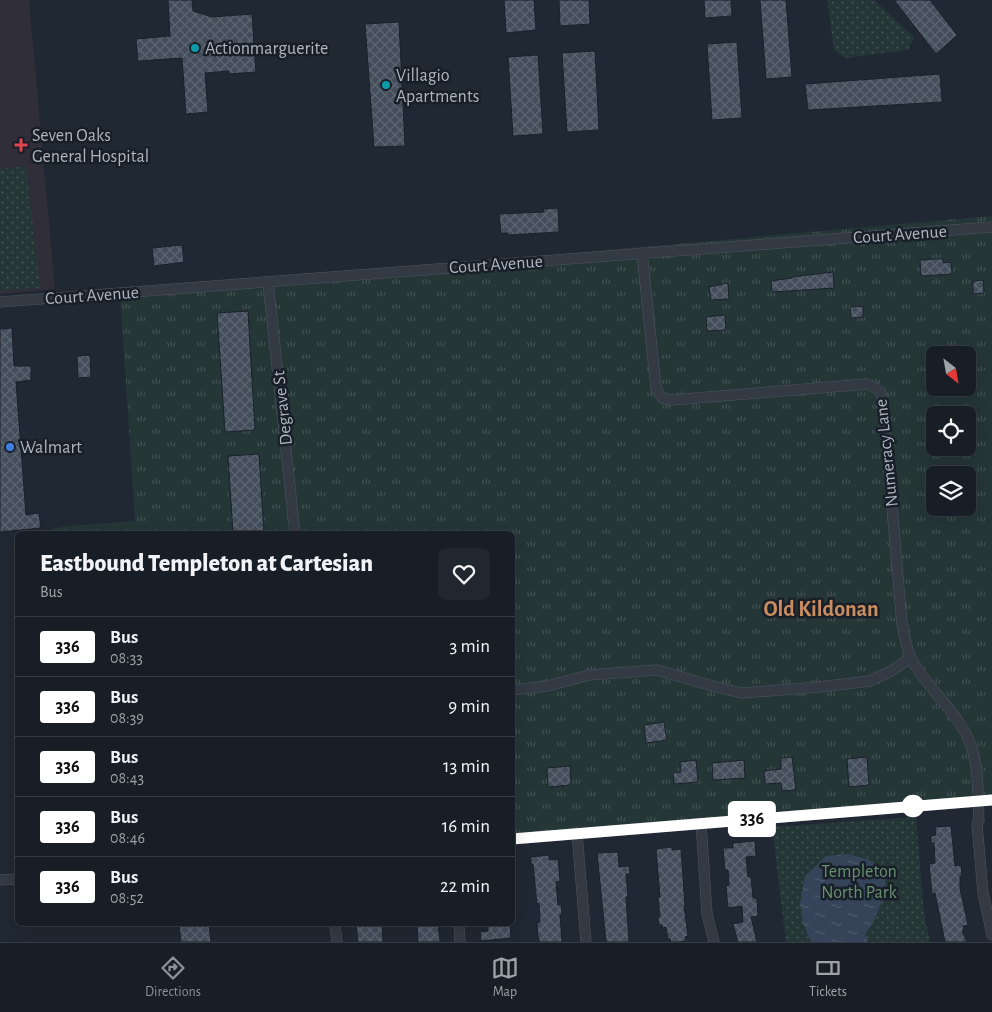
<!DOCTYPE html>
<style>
body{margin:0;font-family:"Alegreya Sans",sans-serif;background:#21272e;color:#f1f3f6;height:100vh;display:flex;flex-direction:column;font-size:19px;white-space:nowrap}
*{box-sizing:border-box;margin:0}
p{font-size:16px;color:#9fa2a7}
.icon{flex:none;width:28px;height:28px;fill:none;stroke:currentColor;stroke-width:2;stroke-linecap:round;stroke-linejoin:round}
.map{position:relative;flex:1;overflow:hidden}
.details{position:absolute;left:15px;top:531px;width:500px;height:395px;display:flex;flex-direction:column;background:#181e26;border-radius:8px;box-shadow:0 5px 20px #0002,0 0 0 1px #363c43}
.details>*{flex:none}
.badge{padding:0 10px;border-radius:4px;font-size:18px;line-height:32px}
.needle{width:32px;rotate:149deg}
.fabs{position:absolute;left:926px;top:346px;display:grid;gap:10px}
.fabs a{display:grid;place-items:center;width:50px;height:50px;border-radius:8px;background:#181e26;box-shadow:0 5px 20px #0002,0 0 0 1px #363c43;font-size:25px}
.map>.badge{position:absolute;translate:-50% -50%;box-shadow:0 0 0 2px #fff}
.round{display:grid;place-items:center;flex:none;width:52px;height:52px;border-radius:8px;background:#21272e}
.summary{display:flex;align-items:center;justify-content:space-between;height:85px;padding:0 25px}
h1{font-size:24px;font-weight:800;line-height:38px}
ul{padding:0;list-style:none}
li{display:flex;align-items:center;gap:15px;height:60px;padding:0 25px;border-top:1px solid #363c43}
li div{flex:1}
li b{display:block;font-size:19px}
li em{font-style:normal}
li .badge{min-width:55px;font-weight:700;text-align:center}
.dock{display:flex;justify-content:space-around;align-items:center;height:70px;border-top:1px solid #363c43;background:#181e26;font-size:14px;color:#9fa2a7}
.dock a{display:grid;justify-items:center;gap:2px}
.dock .active{color:#8c9099}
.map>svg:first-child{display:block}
.medical{fill:#2f2e39}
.grass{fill:url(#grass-tufts);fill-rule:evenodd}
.park{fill:url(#park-dots)}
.water{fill:url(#water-ripples)}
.building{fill:url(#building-cross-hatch);stroke:#1b212a}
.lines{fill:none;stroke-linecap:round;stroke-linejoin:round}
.minor-casing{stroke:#4e555f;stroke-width:11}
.minor{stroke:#333a44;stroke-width:10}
.line-casing{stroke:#fff;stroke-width:11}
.line{stroke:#fff;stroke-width:8}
.culture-dot{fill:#0f9aa8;stroke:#191f28;stroke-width:2}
.health-dot{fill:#e0444e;stroke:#191f28;stroke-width:2}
.shop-dot{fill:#3f7fe0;stroke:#191f28;stroke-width:2}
.stop-dot{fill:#fff;stroke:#fff;stroke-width:2.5}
.labels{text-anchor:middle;stroke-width:5;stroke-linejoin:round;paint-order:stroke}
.poi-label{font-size:18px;fill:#adb5c1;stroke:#191f28;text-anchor:start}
.street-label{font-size:18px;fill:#adb5c1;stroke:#191f28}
.park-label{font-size:18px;fill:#678f70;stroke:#191f28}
.district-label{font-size:22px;font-weight:bold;fill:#c98d60;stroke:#191f28}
</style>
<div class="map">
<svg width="992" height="942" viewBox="0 0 992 942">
<defs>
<pattern id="grass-tufts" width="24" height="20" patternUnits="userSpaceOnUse" patternTransform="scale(1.25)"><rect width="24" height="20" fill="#253636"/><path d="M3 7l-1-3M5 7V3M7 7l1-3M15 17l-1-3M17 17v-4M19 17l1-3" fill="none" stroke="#425151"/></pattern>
<pattern id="park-dots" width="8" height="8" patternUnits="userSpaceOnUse" patternTransform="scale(1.25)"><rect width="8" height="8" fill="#253636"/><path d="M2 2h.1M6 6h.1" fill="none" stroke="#425151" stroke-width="1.8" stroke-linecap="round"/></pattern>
<pattern id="water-ripples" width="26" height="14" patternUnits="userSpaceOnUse" patternTransform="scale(1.25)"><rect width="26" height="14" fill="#354459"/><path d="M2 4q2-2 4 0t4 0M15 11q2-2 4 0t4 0" fill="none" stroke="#505d6f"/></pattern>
<pattern id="building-cross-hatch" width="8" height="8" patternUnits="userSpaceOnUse" patternTransform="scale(1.25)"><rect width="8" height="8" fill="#444e5b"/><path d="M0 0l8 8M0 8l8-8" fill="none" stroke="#5c6571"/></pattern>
</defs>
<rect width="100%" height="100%" fill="#202833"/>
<polygon class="medical" points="0,0 29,0 55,289 0,294"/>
<path class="grass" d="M 992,216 L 992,800 L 513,839 L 512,534 L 52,534 L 51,529 L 68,526 L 135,521 L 120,293 ZM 935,355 L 968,355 L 968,388 L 935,388 ZM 935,415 L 968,415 L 968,448 L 935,448 ZM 935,475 L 968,475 L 968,508 L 935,508 Z"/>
<g class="park">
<polygon points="827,0 874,0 914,37 908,50 845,58 834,50"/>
<polygon points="26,166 40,288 0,290 0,169"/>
<polygon points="916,817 924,914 930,942 786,942 772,827"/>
</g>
<polygon class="water" points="848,854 870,860 884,876 887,889 874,921 865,935 868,942 811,942 803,923 800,904 805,876 826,856"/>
<g class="building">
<polygon points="168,0 192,0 193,11 212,17 252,14 256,72 229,74 229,71 205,73 208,112 186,114 182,58 138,61 136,39 170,36"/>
<polygon points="504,0 534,0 536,30 506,33"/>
<polygon points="559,0 589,0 590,24 560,26"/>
<polygon points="704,0 731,0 732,16 705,18"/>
<polygon points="760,0 786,0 792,77 766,79"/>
<polygon points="894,0 930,0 957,35 936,54"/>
<polygon points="399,22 405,146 374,147 365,24"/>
<polygon points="737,42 742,118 712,120 707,44"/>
<polygon points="595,51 599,130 567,132 562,53"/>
<polygon points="538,55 543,134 513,136 508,57"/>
<polygon points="940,74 942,102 808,110 805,84"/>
<polygon points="558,208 559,232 508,235 508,233 501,233 499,214 544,212 543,209"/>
<polygon points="182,245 184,262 154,266 152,248"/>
<polygon points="935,259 943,259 943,263 951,262 952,274 921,276 920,260"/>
<polygon points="833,272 834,288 772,292 771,281 792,278 792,277"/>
<polygon points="983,280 984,293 973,294 973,281"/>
<polygon points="728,283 729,299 711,300 709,287"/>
<polygon points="863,306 863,317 851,318 850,307"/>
<polygon points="248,311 255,430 225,432 217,313"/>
<polygon points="725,315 726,330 707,331 706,317"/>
<polygon points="12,328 14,366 31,366 31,380 16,382 26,515 39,513 41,528 0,532 0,329"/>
<polygon points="90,355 91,377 78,378 77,356"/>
<polygon points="259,454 264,534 233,534 228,456"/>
<polygon points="664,722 667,740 646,743 644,725"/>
<polygon points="792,757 796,790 782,791 781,783 765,784 764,771 781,769 781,758"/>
<polygon points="867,757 869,785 849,787 847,759"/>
<polygon points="696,760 698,782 674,784 673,773 681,772 680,762"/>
<polygon points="744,760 745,778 713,780 712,763"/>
<polygon points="570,766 571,785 548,787 547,768"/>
<polygon points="951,826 955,866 961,865 962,876 960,876 960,889 968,925 963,926 964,931 962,931 967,942 945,942 935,893 932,894 929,864 935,863 934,843 931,843 931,836 936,835 935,827"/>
<polygon points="755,841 756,856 746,857 748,877 751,877 753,898 757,898 758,916 751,917 757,942 738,942 733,924 743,922 742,906 728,908 726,886 729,885 728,870 725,870 723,848 733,848 733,843"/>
<polygon points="672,847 672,850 681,849 685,906 684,906 688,936 685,937 686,941 678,942 671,942 670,939 668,939 666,927 663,928 662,925 659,925 658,917 660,917 658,897 660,897 656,849"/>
<polygon points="618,852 619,867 629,866 630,874 626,874 628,897 626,897 629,942 606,942 597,853"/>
<polygon points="549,855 549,860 558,859 560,881 556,882 558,905 561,904 562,914 560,915 562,942 540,942 538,937 537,923 540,922 539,903 537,904 533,864 531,864 531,857"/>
<polygon points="179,924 209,924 211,942 181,942"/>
<polygon points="356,924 382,924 383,942 358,942"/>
<polygon points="417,924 438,924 440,942 418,942"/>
<polygon points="488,924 510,924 511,938 481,941 480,932 488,931"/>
</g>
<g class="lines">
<g class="minor-casing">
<g id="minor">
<path d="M 642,253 L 656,388 L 662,398 L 672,400 L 867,384 L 880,391 L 883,402 L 902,624 C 905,635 906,650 912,660 C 930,693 963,715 973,752 C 979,774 978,799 979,821 L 977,824 L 983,893 L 992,935"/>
<polyline points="268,282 295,534"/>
<polyline points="0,302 992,227"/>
<polyline points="512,690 547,686 589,675 657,670 716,687 742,693 819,687 870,681 893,670 910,658"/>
<polyline points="701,823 707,914 714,942"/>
<polyline points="577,833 586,942"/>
<polyline points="512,839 992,800"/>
<polyline points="0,880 18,879"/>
<polyline points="335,924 337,942"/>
<polyline points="459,924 460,942"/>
</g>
</g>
<use href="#minor" class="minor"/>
</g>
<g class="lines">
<g class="line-casing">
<polyline id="line" points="512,839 992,800"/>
</g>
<use href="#line" class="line"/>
</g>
<g class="culture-dot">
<circle cx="195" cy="48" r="5"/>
<circle cx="386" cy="85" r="5"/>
</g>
<path class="health-dot" d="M18.5 137.5h5v5h5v5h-5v5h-5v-5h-5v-5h5z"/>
<circle class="shop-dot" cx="10" cy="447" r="5"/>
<circle class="stop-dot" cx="913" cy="806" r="10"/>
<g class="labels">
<g class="poi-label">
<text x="205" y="54">Actionmarguerite</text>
<text x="396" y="81">Villagio<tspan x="396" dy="21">Apartments</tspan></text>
<text x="32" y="141">Seven Oaks<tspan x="32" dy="21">General Hospital</tspan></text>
<text x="20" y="453">Walmart</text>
</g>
<g class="street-label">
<text transform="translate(900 234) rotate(-4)" y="6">Court Avenue</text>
<text transform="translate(496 264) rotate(-4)" y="6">Court Avenue</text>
<text transform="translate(92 295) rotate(-4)" y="6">Court Avenue</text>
<text transform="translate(282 408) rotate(-96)" y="6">Degrave St</text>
<text transform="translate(886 453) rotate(-96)" y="6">Numeracy Lane</text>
</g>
<g class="park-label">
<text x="859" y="877">Templeton<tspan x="859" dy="21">North Park</tspan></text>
</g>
<g class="district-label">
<text x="821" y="616">Old Kildonan</text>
</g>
</g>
</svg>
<div class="fabs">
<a><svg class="needle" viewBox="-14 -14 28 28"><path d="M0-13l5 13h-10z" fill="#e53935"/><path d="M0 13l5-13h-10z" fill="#9fa2a7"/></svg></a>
<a><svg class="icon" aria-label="locate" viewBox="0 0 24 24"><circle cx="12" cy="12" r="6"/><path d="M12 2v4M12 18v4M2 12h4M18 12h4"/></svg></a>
<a><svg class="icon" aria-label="layers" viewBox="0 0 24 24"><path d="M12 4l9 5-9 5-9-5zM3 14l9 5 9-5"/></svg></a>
</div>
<b class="badge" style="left:752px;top:819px;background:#fff;color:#111">336</b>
<section class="details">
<div class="summary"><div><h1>Eastbound Templeton at Cartesian</h1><p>Bus</p></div><a class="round"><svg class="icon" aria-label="heart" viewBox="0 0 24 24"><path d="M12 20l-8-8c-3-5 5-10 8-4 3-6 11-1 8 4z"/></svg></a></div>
<ul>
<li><span class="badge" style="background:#fff;color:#111">336</span><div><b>Bus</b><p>08:33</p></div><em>3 min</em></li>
<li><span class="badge" style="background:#fff;color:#111">336</span><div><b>Bus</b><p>08:39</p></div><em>9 min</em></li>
<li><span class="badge" style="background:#fff;color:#111">336</span><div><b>Bus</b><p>08:43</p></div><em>13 min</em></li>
<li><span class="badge" style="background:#fff;color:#111">336</span><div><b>Bus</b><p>08:46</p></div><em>16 min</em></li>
<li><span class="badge" style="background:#fff;color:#111">336</span><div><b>Bus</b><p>08:52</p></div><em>22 min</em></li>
</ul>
</section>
</div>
<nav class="dock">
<a class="active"><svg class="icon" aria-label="directions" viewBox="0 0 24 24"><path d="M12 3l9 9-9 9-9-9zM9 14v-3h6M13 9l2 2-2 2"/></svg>Directions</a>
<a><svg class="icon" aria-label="map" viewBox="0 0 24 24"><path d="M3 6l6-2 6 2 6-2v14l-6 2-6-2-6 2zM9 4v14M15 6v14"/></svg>Map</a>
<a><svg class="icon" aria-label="tickets" viewBox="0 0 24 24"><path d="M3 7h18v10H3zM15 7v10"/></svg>Tickets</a>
</nav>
